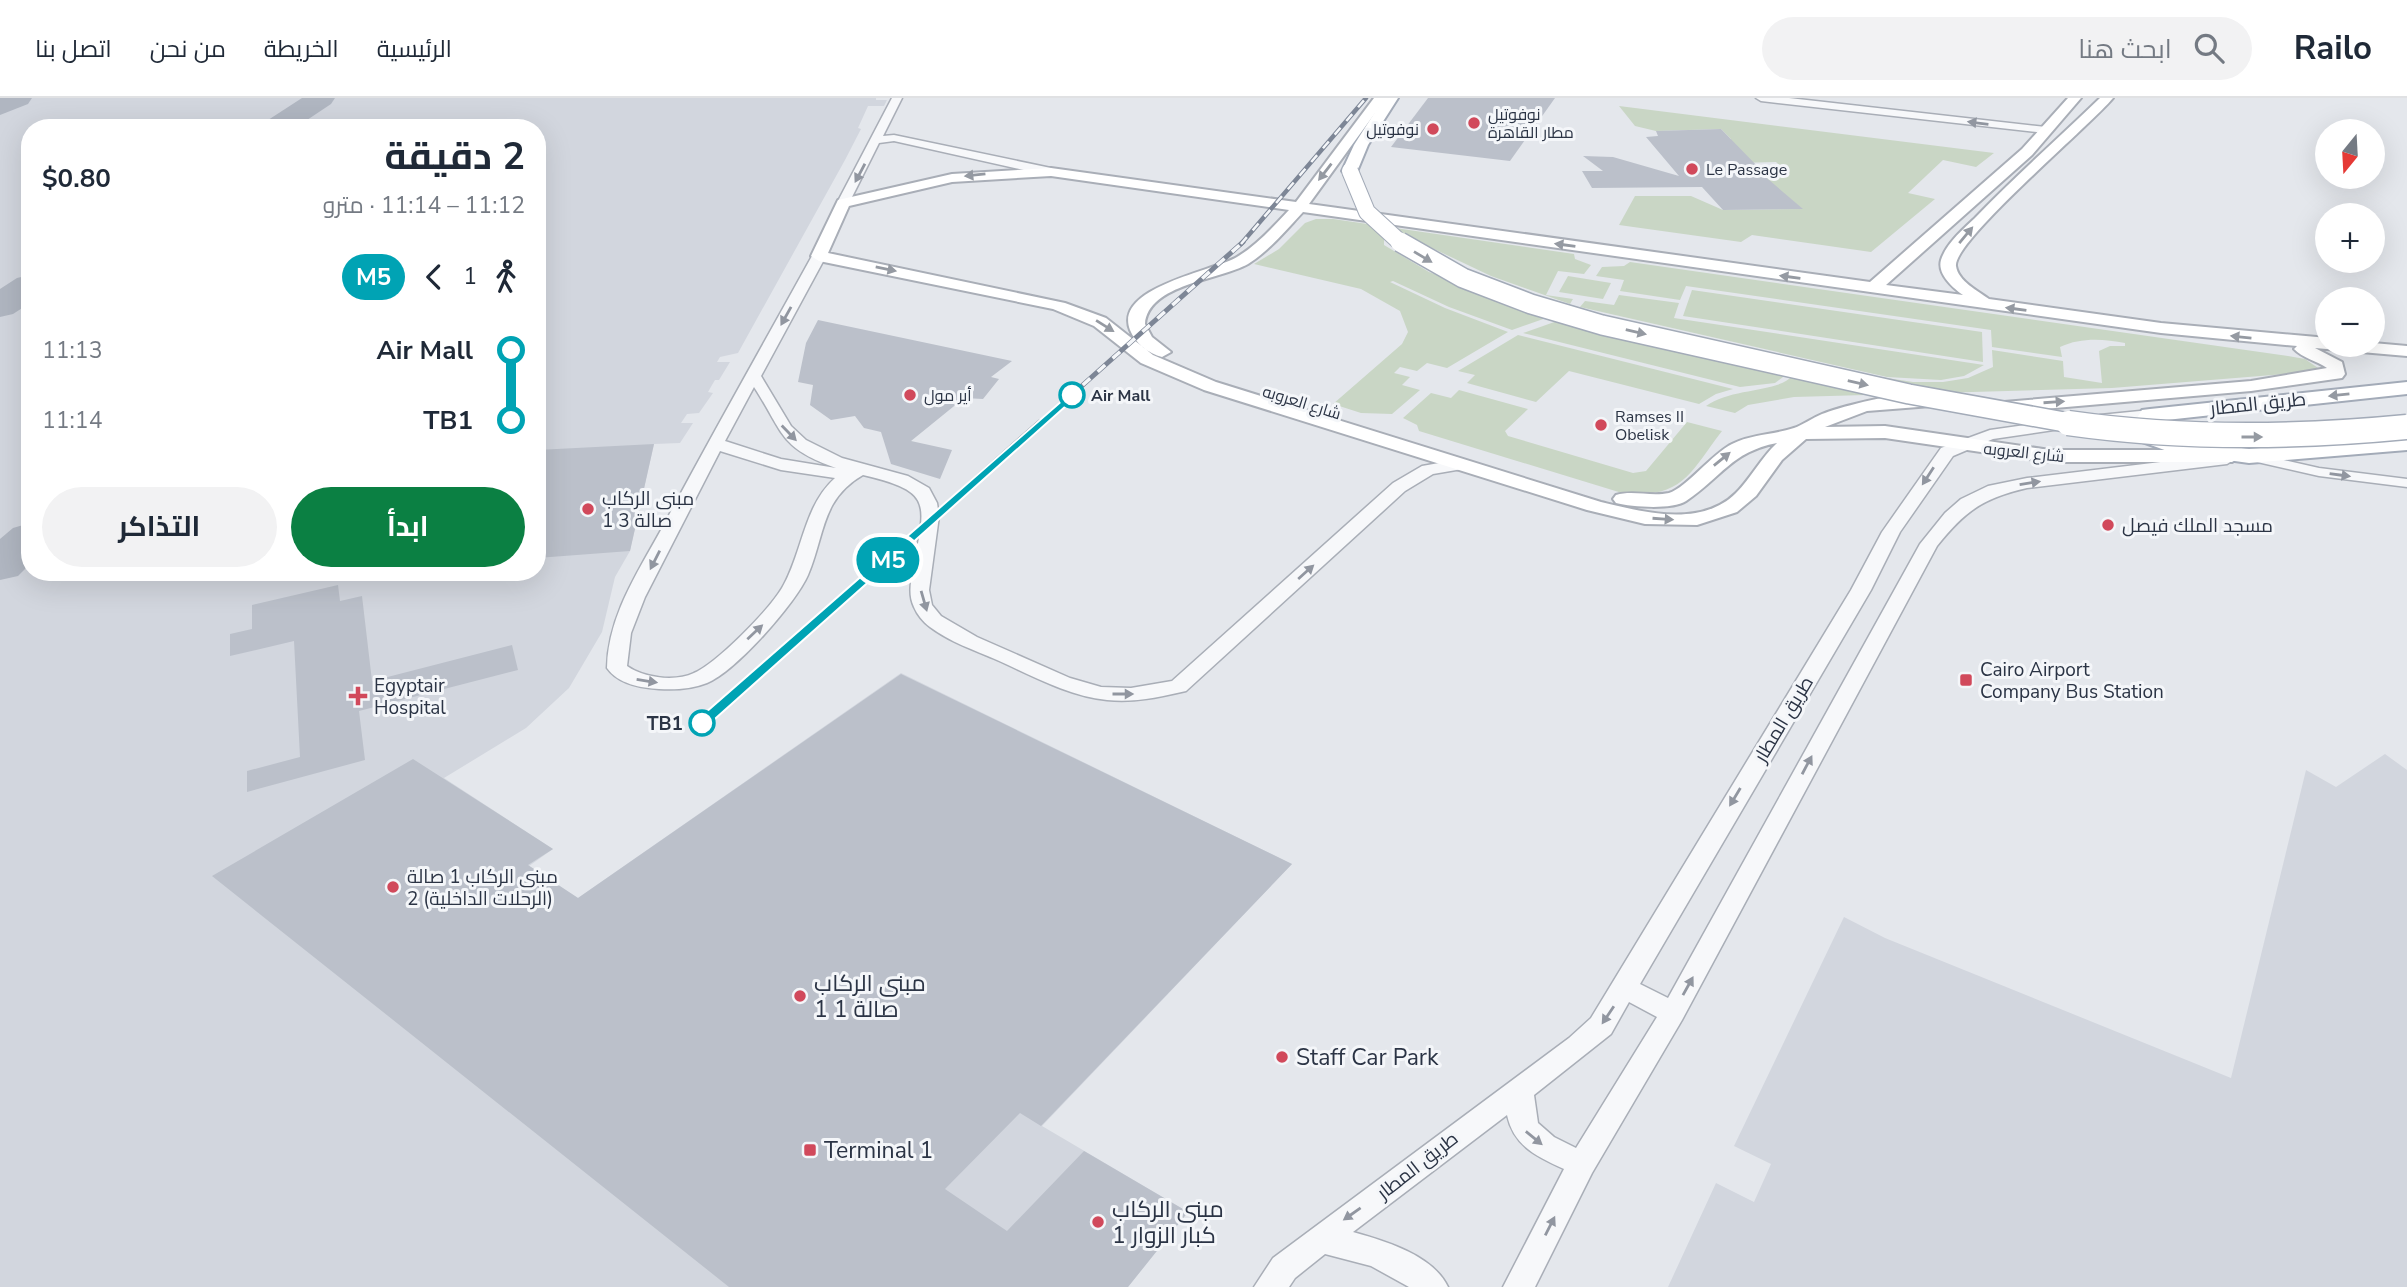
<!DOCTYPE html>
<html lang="ar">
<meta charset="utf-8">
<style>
body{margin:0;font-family:"Nunito Sans",Cairo,sans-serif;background:#f2f2f3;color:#1f2937;direction:rtl;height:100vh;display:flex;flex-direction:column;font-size:26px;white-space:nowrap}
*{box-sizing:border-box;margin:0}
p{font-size:23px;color:#747a83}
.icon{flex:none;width:38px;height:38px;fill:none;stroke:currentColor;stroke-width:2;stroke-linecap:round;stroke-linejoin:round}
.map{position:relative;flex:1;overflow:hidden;direction:ltr}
.sheet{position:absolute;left:21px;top:21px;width:525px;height:462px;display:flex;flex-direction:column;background:#fff;border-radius:28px;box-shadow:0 7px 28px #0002;direction:rtl}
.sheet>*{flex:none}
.badge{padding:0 14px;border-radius:23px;font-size:24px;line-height:46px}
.needle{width:46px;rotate:198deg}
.fabs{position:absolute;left:2315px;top:21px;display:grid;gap:14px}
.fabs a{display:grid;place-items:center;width:70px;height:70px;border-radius:50%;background:#fff;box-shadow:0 7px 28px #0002;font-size:35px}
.map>.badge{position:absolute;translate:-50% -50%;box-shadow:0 0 0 4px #fff}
.legs{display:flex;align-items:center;gap:10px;height:77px;padding:0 21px;font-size:23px}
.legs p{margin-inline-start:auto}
.summary{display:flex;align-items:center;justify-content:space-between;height:119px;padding:0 21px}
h1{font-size:38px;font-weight:700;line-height:52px}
.action{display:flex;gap:14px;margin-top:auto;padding:14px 21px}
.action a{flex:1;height:80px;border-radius:42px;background:#0b8043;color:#fff;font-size:28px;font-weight:700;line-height:80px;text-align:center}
.action a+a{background:#f2f2f3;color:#1f2937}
ul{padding:0 21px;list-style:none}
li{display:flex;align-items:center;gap:24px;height:70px;font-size:26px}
li i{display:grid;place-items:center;width:10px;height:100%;margin:0 9px;background:currentColor}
li i::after{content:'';width:18px;height:18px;margin:-9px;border:5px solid;border-radius:50%;background:#fff}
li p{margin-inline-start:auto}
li:first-child i{background:linear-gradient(#0000 50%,currentColor 0)}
li:last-child i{background:linear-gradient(currentColor 50%,#0000 0)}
header{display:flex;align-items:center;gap:42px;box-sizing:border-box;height:98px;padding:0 35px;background:#fff;border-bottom:2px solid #e0e1e3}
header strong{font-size:33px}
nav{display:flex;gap:38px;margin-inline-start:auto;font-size:24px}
.search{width:490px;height:63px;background:#f2f2f3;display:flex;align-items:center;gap:18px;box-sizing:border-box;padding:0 24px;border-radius:38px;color:#747a83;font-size:26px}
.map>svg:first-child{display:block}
.built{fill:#d2d6de;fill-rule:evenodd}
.green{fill:#c9d6c5}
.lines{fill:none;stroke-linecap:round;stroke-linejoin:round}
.taxiway{fill:#b0b6c1;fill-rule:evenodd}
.building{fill:#bbc0ca}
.minor-casing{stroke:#a9aeb7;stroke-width:3}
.tertiary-casing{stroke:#a9aeb7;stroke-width:3}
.secondary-casing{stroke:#a9aeb7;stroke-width:4}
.primary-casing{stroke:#a3abb8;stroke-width:4}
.minor{fill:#f7f8fa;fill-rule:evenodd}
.tertiary{fill:#f7f8fa;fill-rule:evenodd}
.secondary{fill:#fff;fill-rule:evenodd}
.primary{fill:#fff;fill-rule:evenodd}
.rail-far3-casing{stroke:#7d8696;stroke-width:4.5}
.rail-far2-casing{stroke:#7d8696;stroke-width:5}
.rail-far1-casing{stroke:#7d8696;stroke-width:7}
.rail-casing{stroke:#7d8696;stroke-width:8}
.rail-far3{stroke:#f4f6f9;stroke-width:2.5;stroke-dasharray:9;stroke-linecap:butt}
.rail-far2{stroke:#f4f6f9;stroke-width:3.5;stroke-dasharray:10;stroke-linecap:butt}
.rail-far1{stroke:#f4f6f9;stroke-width:4.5;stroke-dasharray:14;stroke-linecap:butt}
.rail{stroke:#f4f6f9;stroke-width:5;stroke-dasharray:17;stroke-linecap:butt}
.primary-bridge-far2-casing{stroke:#a3abb8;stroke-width:18;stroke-linecap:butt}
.primary-bridge-far1-casing{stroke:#a3abb8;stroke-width:22;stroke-linecap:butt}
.primary-bridge-casing{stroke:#a3abb8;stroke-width:27;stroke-linecap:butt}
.primary-bridge-far2{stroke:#fff;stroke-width:16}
.primary-bridge-far1{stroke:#fff;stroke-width:19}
.primary-bridge{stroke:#fff;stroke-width:24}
.oneway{fill:#9196a0}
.oneway2{fill:#959aa2}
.line-1{fill:#00a3b4;stroke:#fff;stroke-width:2}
.poi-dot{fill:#d1495b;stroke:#f4f6f9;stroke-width:2.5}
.stop-1-dot{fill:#fff;stroke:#00a3b4;stroke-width:3.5}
.labels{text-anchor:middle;stroke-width:6;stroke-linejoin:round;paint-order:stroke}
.far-poi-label{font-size:16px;fill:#2b3445;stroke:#f4f6f9;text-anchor:start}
.far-stop-label{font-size:16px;font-weight:bold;fill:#2b3445;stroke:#f4f6f9;text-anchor:start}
.far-street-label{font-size:16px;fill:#2b3445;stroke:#f4f6f9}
.street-label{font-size:19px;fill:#2b3445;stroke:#f4f6f9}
.poi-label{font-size:19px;fill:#2b3445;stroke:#f4f6f9;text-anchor:start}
.stop-label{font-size:19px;font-weight:bold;fill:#2b3445;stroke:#f4f6f9;text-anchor:end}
.near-poi-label{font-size:23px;fill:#2b3445;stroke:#f4f6f9;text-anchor:start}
</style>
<header>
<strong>Railo</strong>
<div class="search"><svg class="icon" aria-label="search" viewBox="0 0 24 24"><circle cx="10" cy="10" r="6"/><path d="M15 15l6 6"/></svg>ابحث هنا</div>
<nav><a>الرئيسية</a><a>الخريطة</a><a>من نحن</a><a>اتصل بنا</a></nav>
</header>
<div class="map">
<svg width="2407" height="1189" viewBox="0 0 2407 1189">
<rect width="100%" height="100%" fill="#e4e7ec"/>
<g class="built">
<path d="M 0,0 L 876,0 L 876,2 L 887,2 L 884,8 L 868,8 L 858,30 L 861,31 L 845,62 L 738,255 L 720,259 L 717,264 L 730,264 L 719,282 L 715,282 L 712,287 L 708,294 L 713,295 L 699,315 L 687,316 L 681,325 L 693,325 L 680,345 L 654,346 L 630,453 L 615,479 L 602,534 L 569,590 L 526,630 L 444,680 L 553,751 L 529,768 L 578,800 L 901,575 L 1292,766 L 1042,1028 L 1188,1114 L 1128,1189 L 0,1189 ZM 30,30 L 537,30 L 537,474 L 30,474 Z"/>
<polygon points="2385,656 2407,672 2407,1189 1668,1189 1716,1085 1754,1104 1771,1066 1734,1048 1844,819 1885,840 2231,980 2306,672 2336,689"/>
</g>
<g class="green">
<polygon points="1619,8 1994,55 1976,69 1943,62 1908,95 1935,101 1871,154 1752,137 1741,144 1619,127 1635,98 1691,98 1723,112 1802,111 1788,99 1733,100 1709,77 1787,74 1776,64 1700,66 1731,41 1721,31 1656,33 1635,28"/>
<polygon points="1316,121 1333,121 1574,156 1575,161 1591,167 1584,176 1558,173 1546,197 1573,201 1570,206 1491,178 1413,141 1390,139 1384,141 1384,147 1429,174 1549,219 1512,232 1449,209 1393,183 1390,184 1445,210 1508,234 1447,270 1427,265 1417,273 1400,269 1394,275 1410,279 1402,287 1420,292 1392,316 1361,315 1333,306 1402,246 1408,234 1400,213 1361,191 1254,166 1279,151 1305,125"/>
<path d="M 1630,164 L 2288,258 L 2305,261 L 2318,270 L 2298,275 L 2112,290 L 1794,299 L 1748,307 L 1735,315 L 1706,308 C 1732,289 1780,295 1793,277 L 1868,277 L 1913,284 L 1943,284 L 1968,280 L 1993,269 L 1992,252 L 2063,263 L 2064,279 L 2102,285 L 2099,253 L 2110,248 L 2125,248 L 2125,245 C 2104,241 2081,239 2060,249 L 2062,259 L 1992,249 L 1991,232 L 1686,188 L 1680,202 L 1620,193 L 1624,182 L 1596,178 L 1602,169 L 1624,168 Z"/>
<polygon points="1568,178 1611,185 1603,201 1559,194"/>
<polygon points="1692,192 1982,234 1983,264 1683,218"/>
<polygon points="1619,197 1679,205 1674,220 1984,267 1964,278 1941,282 1887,279 1580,209 1585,203 1614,207"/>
<polygon points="1560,222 1787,276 1775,285 1740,289 1523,235"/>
<polygon points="1518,237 1733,291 1716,296 1699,306 1569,273 1536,304 1467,285 1475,277 1458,273"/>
<path d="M 1459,292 L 1528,311 L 1505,333 L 1508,338 L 1633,375 L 1646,373 L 1687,324 L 1722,333 C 1689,376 1683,401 1622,395 L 1419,333 L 1417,327 L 1403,320 L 1431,295 L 1451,300 Z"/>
</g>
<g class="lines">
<g class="taxiway">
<polygon points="0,0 32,0 28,6 0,17"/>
<polygon points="302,0 335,0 331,6 295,30 261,30 265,24"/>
<polygon points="30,177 30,205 13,216 0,219 0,191 17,180"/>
<polygon points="30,425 30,466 18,478 0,482 0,441 13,430"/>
</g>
</g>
<g class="building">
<polygon points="1428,0 1555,0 1510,63 1391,49"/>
<polygon points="1721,31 1765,76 1762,76 1803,111 1723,112 1702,89 1592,90 1582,73 1603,73 1583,58 1613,59 1679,78 1646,39 1658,38 1656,33"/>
<polygon points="818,222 1012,263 991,279 999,281 983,301 964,300 911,343 952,352 940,381 891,366 881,334 864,330 855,318 831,322 810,307 813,287 798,284 806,245"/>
<polygon points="654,346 630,453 537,460 537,352"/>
<polygon points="338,487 340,503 362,498 372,583 512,547 518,572 359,613 365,662 247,694 247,673 300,659 294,543 230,558 230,536 252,531 252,507"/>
<polygon points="901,576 1292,766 1041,1028 1020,1015 945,1091 1007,1133 1084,1053 1188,1114 1128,1189 729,1189 212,778 413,661 553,751 528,767 578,800"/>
</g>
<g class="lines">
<g class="minor-casing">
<polygon id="minor" points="2249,354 2319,370 2407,381 2407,389 2319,378 2244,361 2242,358"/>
</g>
<g class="tertiary-casing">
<g id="tertiary">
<polygon points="892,0 902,0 883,38 894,37 1051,70 1057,74 1051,78 894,43 879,45 849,105 839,108 837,105"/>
<polygon points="1756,0 1789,0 2046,29 2051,32 2046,35 1761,3"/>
<path d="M 819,154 L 826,158 L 761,278 L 791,328 L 806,342 L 842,360 L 908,378 L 929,390 L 937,405 L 939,418 L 929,492 L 932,507 L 941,518 L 977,539 L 1070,580 L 1101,589 L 1131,590 L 1172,583 L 1393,385 L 1422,368 L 1462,361 L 1470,366 L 1468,370 L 1433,376 L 1405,393 L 1186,593 C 1160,599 1134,605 1107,602 C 1068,598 1033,578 997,562 C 974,552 950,544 930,529 C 923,524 917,516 914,509 C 908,497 911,483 913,472 C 925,405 935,394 863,377 C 821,401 825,437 808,477 C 796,505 735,574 707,585 C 692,591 675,592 659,591 C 641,590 618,586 607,570 C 608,514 643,467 668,419 C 715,331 764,245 812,158 ZM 754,289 C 784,335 779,350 836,370 L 781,361 L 725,343 ZM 720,353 L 781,372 L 835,380 C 803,409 803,454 782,490 C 769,512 717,565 694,575 C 675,584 644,580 627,568 L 631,535 L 645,499 Z"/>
<polygon points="2150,312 2156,314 2158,317 2156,320 2100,327 2092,322 2100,317"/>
<path d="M 2068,321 L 2076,326 L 2074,329 L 1993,341 L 1953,358 L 1900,434 L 1871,492 L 1640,886 L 1668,900 L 1920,446 L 1945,415 L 1961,401 L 1988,388 L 2027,380 L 2227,356 L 2235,361 L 2227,366 L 2027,390 C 1983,400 1965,413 1937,448 L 1682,922 L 1592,1075 L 1535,1189 L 1503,1189 L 1564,1071 C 1538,1059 1514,1049 1507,1017 L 1353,1134 C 1385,1143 1433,1157 1448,1189 L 1409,1189 L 1371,1168 L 1325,1156 L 1295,1180 L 1289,1189 L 1254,1189 L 1273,1160 L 1569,940 L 1591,920 L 1851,492 L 1882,434 L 1941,350 L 1990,332 ZM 1629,904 L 1657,919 L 1576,1050 L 1554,1039 L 1538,1025 L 1534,997 L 1611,936 Z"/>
</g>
</g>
<g class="secondary-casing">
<path id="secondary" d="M 1374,0 L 1386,0 L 1309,106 L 1870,184 L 2022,51 L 2068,0 L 2081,0 L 2032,57 L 1886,187 L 1963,197 C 1953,190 1937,176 1941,162 C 1946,146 1963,131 1975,120 C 2015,78 2059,40 2100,0 L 2113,0 C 2091,27 1953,143 1956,168 C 1958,183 1978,193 1989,201 L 2161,225 L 2328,240 L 2328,247 L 2373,247 L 2373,245 L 2407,248 L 2407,258 L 2315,250 L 2342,264 L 2345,276 L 2342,280 L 2251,293 L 1987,316 L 1978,310 L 1980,306 L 2251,283 L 2327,270 C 2317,263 2302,260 2294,251 L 2297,248 L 2161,235 L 1303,114 C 1286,132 1269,153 1248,166 C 1220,182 1148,186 1145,226 L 1152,239 L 1171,254 L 1162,259 C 1149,256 1135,245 1130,232 C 1113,189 1214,173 1237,159 C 1257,147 1273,129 1289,112 L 1051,78 L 952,84 L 849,108 L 828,155 L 1065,205 L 1106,220 L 1153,257 L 1216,284 L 1601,404 C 1643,414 1701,430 1736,395 C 1751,380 1761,360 1777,345 C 1731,354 1722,379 1686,403 C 1672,412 1632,409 1616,405 L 1613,401 L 1616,397 C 1633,392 1651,399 1669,395 C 1686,390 1713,355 1732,346 C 1751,336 1773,337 1794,330 C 1803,327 1812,320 1822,316 C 1842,308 1926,285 1940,302 L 1931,308 L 1867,313 L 1825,329 L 1885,328 L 2050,352 L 2232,352 L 2242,358 L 2232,364 L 2050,364 L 1885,340 L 1806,341 L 1782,362 L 1756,398 L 1737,414 L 1697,427 L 1645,426 L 1587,412 L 1204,292 L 1141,265 L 1094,228 L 1053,211 L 819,163 L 811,158 L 838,102 L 952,76 L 1051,70 L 1296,104 Z"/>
</g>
<g class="primary-casing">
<g id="primary">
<polygon points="1384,0 1398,0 1368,47 1356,76 1344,76 1342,73 1354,47"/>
<polygon points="2407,284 2407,296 2157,323 2154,328 2155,334 2173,341 2249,351 2407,338 2407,352 2249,365 2170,354 2137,342 2132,328 2142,312 2150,311"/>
</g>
</g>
<use href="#minor" class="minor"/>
<use href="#tertiary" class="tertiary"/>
<use href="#secondary" class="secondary"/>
<use href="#primary" class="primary"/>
<g class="rail-far3-casing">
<polyline id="rail-far3" points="1241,146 1366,0"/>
</g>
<g class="rail-far2-casing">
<polyline id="rail-far2" points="1038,327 1243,144"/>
</g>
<g class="rail-far1-casing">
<polyline id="rail-far1" points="783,553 1040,325"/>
</g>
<g class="rail-casing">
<polyline id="rail" points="702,625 785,551"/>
</g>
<use href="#rail-far3" class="rail-far3"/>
<use href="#rail-far2" class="rail-far2"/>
<use href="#rail-far1" class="rail-far1"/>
<use href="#rail" class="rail"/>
<g class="primary-bridge-far2-casing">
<polyline id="primary-bridge-far2" points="1350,73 1367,114 1402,146"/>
</g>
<g class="primary-bridge-far1-casing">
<polyline id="primary-bridge-far1" points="1400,144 1463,180 1531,206 1602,227 1909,296 2081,327"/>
</g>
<g class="primary-bridge-casing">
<path id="primary-bridge" d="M 2068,325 C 2181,341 2294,340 2407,329"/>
</g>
<use href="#primary-bridge-far2" class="primary-bridge-far2"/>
<use href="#primary-bridge-far1" class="primary-bridge-far1"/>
<use href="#primary-bridge" class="primary-bridge"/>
</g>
<defs><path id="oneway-solid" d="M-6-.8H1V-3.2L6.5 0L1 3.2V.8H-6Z" transform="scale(1.75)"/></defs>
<g class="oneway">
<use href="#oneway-solid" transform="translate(1978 25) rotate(-173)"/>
<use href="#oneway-solid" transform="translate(860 75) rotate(118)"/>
<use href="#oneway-solid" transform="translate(786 218) rotate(119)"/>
<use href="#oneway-solid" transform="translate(789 335) rotate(46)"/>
<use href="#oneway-solid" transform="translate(2340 377) rotate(8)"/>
<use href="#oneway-solid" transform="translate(1928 378) rotate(123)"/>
<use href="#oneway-solid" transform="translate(2030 385) rotate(-9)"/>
<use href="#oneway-solid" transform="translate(655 462) rotate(117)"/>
<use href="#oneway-solid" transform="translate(1306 474) rotate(-42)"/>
<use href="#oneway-solid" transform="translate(924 503) rotate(74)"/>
<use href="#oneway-solid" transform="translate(755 534) rotate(-43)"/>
<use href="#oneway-solid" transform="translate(647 583) rotate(9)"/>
<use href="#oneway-solid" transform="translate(1123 596)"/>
<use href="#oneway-solid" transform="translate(1807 667) rotate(-62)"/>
<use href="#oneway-solid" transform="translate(1735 699) rotate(121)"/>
<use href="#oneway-solid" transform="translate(1688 888) rotate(-61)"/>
<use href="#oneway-solid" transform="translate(1608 917) rotate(124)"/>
<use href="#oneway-solid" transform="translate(1534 1040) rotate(39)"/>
<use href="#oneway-solid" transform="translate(1352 1116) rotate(145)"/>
<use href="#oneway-solid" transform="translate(1550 1128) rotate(-63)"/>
</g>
<g class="oneway2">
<use href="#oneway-solid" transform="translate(1325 74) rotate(128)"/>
<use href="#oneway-solid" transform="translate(975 77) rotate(174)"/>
<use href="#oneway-solid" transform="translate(1966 137) rotate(-50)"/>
<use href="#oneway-solid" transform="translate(1565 147) rotate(-172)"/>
<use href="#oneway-solid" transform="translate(1423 159) rotate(31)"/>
<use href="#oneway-solid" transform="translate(886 171) rotate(11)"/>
<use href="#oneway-solid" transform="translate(1790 179) rotate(-172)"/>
<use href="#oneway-solid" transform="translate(2016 211) rotate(-172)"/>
<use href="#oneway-solid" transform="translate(1105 228) rotate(32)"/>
<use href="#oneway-solid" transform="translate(1636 234) rotate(13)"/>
<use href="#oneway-solid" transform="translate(2241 239) rotate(-174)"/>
<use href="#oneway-solid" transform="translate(1858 285) rotate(13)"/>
<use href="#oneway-solid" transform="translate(2339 297) rotate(174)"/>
<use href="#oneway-solid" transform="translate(2054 304) rotate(-4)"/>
<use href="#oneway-solid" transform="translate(2252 339)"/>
<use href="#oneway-solid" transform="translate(1722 361) rotate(-39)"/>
<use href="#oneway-solid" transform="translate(1663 421) rotate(4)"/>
</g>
<polygon class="line-1" points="1072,294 1076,295 1076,299 707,628 697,628 697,622"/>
<g class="poi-dot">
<circle cx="1474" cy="25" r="7"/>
<circle cx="1433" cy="31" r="7"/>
<circle cx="1692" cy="71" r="7"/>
<circle cx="910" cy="297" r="7"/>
<circle cx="1601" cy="327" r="7"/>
<circle cx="588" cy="411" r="7"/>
<circle cx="2108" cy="427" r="7"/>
<rect x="1959" y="575" width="14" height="14" rx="3.5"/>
<path d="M354.5 587.5h7v7h7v7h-7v7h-7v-7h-7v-7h7z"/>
<circle cx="393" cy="789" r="7"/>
<circle cx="800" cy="898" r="7"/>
<circle cx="1282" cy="959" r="7"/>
<rect x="803" y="1045" width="14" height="14" rx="3.5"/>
<circle cx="1098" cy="1124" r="7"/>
</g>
<g class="stop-1-dot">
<circle cx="1072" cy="297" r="12"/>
<circle cx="702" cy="625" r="12"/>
</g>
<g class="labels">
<g class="far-poi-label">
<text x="1488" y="22">نوفوتيل<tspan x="1488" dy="18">مطار القاهرة</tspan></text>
<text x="1419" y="37" text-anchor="end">نوفوتيل</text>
<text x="1706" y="77">Le Passage</text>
<text x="924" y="303">أير مول</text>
<text x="1615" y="324">Ramses II<tspan x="1615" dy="18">Obelisk</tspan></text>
</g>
<g class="far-stop-label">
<text x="1091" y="303">Air Mall</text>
</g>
<g class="far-street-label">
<text transform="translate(1302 304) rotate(17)" y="6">شارع العروبه</text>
<text transform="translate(2024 354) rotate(6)" y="6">شارع العروبه</text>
</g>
<g class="street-label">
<text transform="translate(2258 305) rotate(-6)" y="7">طريق المطار</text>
<text transform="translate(1783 621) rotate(-59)" y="7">طريق المطار</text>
<text transform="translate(1417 1067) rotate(-38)" y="7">طريق المطار</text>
</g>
<g class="poi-label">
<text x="602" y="407">مبنى الركاب<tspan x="602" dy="22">1 صالة 3</tspan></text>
<text x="2122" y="434">مسجد الملك فيصل</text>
<text x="1980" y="578">Cairo Airport<tspan x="1980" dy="22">Company Bus Station</tspan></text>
<text x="374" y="594">Egyptair<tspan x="374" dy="22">Hospital</tspan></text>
<text x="407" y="785">مبنى الركاب 1 صالة<tspan x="407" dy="22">2 (الرحلات الداخلية)</tspan></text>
</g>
<g class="stop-label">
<text x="683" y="632">TB1</text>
</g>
<g class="near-poi-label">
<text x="814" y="893">مبنى الركاب<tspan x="814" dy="26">1 صالة 1</tspan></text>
<text x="1296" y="967">Staff Car Park</text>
<text x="824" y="1060">Terminal 1</text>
<text x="1112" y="1119">مبنى الركاب<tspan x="1112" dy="26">1 كبار الزوار</tspan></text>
</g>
</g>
</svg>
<div class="fabs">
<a><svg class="needle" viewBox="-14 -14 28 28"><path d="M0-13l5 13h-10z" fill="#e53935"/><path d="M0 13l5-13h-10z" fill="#747a83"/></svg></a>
<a>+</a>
<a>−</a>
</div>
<b class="badge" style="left:888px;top:462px;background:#00a3b4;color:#fff">M5</b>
<section class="sheet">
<div class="summary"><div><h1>2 دقيقة</h1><p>11:12 – 11:14 · مترو</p></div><b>$0.80</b></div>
<div class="legs"><svg class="icon" aria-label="walk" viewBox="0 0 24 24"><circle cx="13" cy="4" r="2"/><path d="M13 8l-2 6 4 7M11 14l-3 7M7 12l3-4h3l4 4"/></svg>1<svg class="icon" aria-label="back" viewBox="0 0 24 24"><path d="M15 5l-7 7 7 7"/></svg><b class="badge" style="background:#00a3b4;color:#fff">M5</b></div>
<ul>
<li><i style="color:#00a3b4"></i><b>Air Mall</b><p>11:13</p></li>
<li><i style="color:#00a3b4"></i><b>TB1</b><p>11:14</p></li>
</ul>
<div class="action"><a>ابدأ</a><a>التذاكر</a></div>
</section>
</div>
